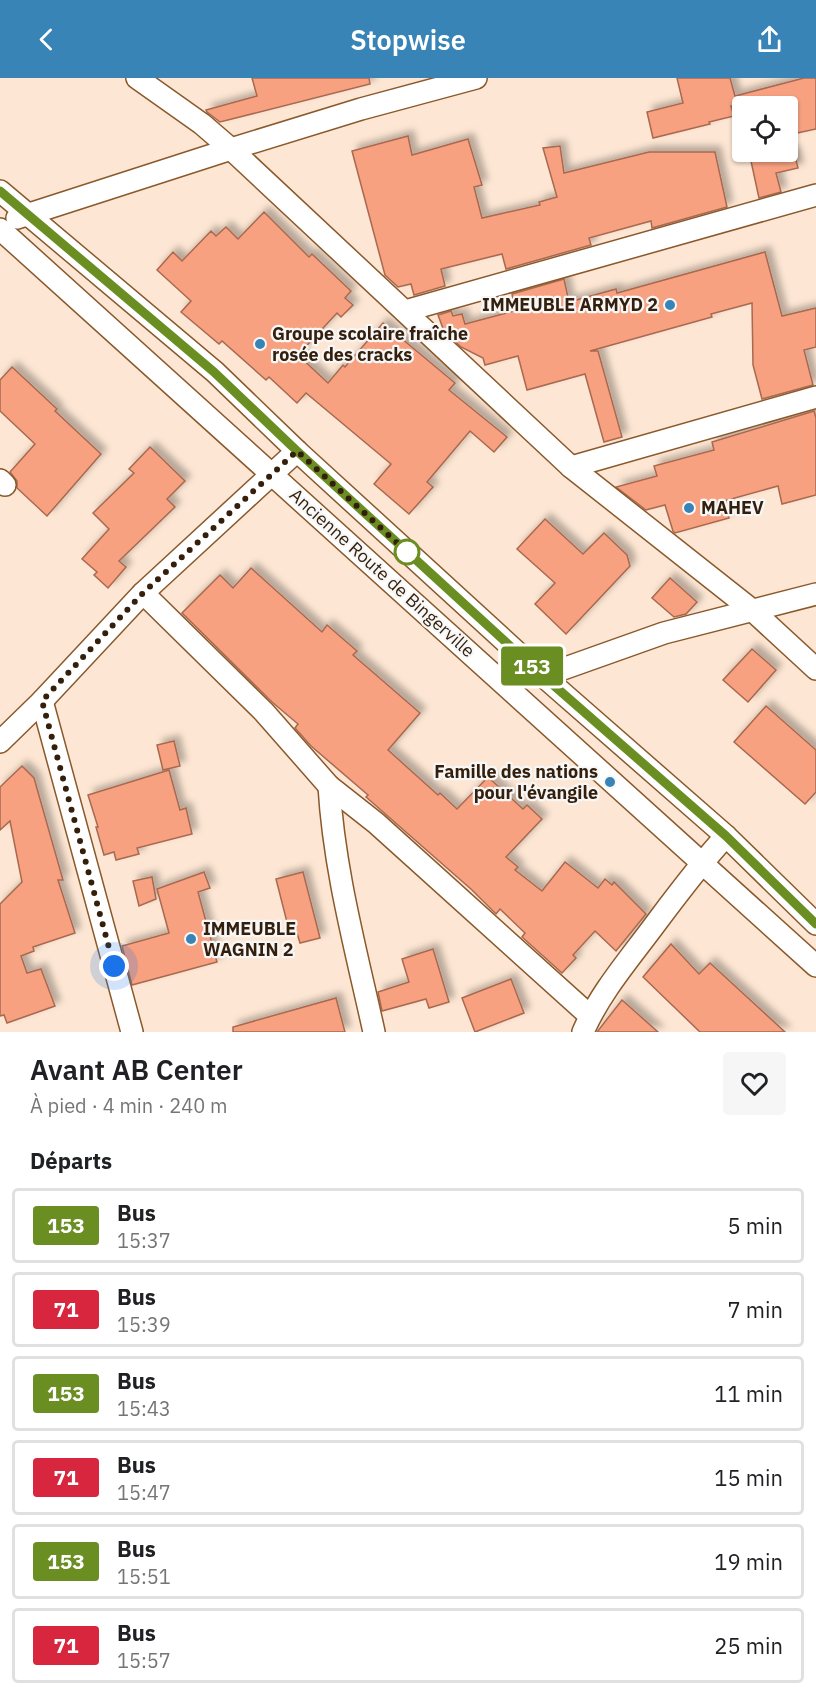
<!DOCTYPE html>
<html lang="fr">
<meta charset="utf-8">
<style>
body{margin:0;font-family:"IBM Plex Sans",sans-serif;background:#f6f6f6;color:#202124;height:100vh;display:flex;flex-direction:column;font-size:22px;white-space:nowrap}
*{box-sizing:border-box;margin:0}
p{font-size:20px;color:#757577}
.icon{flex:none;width:33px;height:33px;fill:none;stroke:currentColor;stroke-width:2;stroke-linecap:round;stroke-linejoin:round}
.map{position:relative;height:954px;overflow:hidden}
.drawer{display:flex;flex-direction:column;background:#fff;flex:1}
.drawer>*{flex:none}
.badge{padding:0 12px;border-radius:4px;font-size:21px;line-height:39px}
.buttons{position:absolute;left:732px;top:18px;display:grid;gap:12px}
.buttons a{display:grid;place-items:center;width:66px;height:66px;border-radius:6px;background:#fff;box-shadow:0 2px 4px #0004;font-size:30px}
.you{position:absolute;width:30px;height:30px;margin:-15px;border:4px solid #fff;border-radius:50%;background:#1a73e8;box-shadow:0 0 0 9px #1a73e833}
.map>.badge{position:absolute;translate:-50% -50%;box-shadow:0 0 0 3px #fff}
h2{padding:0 30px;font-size:22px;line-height:54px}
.round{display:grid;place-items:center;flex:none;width:63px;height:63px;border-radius:6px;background:#f6f6f6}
.headline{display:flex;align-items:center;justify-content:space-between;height:102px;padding:0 30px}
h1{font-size:28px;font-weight:600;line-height:45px}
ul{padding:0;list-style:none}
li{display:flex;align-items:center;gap:18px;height:75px;margin:0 12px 9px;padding:0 18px;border:3px solid #e0e0e0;border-radius:6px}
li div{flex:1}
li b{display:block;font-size:22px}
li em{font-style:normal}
li .badge{min-width:66px;font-weight:700;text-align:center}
header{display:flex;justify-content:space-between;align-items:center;height:78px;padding:0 30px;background:#3884b7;color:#fff;font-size:27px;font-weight:600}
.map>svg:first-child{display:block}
.building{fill:#f7a180;stroke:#a86950;stroke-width:1.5;filter:url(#shadow)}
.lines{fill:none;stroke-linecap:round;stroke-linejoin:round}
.minor-casing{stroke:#8a592b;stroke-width:24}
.minor{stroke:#fff;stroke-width:21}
.line-casing{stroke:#fff;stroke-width:14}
.line{stroke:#6b8e23;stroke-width:9}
.walk{stroke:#331f0b;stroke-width:6;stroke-dasharray:0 10.8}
.poi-dot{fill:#3884b7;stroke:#f7f7f7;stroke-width:2}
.stop-dot{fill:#fff;stroke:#6b8e23;stroke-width:3}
.labels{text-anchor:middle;stroke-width:4.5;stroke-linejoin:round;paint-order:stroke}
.poi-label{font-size:18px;font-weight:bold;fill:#331f0b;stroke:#f7f7f7;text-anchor:start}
.street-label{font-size:18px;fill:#331f0b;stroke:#f7f7f7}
</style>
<header><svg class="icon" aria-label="back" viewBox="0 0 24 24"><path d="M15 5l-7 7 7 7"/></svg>Stopwise<svg class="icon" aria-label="share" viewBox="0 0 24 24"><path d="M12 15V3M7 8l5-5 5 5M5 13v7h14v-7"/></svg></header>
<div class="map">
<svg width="816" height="954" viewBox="0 0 816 954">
<defs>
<filter id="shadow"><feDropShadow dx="5.5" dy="-5.5" stdDeviation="3" flood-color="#0004"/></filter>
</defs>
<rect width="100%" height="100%" fill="#fde6d3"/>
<g class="building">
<polygon points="252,0 369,0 370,6 220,44 207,34 206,32 257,18"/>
<polygon points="677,0 730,0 735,18 804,0 816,0 816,51 788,57 788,28 731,28 734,38 709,44 710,46 653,60 647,34 683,25"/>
<polygon points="408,58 412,77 468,61 482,107 474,109 482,140 540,127 539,124 557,119 543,70 560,68 564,95 649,74 715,74 727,129 652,150 651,143 589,160 591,167 506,191 502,176 441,191 445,208 414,217 411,206 398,209 385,197 352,73"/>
<polygon points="749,74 794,74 798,90 776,95 781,114 759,120"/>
<polygon points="264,134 309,179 312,176 351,213 345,220 353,227 341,239 337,235 298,277 328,305 343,287 345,289 383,245 455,305 449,312 507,359 494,374 470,353 427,404 433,409 409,436 374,406 391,386 306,315 297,325 269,299 266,302 222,263 219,266 181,234 191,223 157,192 173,174 182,183 211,153 216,158 226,149 238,161"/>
<polygon points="765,174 782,238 816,230 816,269 804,272 813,307 762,321 753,287 752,225 711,236 712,239 590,273 598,273 622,359 604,364 585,296 527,312 518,278 485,287 483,280 461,269 444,253 438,237 451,233 453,238 462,236 465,246 514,233 511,222 513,221 512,216 564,201 569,224 616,211 617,215"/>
<polygon points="12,289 57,331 55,333 101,376 47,438 17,410 17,403 10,394 35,366 0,333 0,302"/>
<polygon points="814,333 816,340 816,417 782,426 778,408 724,423 729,440 675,455 673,453 665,427 646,432 616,409 657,398 654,388 714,372 712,364"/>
<polygon points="150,369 185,403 167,421 175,429 119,483 126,489 108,510 94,497 97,494 82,481 109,451 93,435 134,395 129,391"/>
<polygon points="545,441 583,476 604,455 627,477 630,488 566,556 535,526 555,505 517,471"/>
<polygon points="251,490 322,554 327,547 357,573 353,577 420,635 388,672 438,717 440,715 457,731 488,699 523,731 527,727 542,741 506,779 518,789 515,792 542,813 565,784 598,810 605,801 612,807 614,804 646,836 616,873 595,853 573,877 576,880 562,895 522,859 525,855 500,831 496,836 472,812 366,719 368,717 311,668 295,650 298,646 272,624 182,535 220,497 233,510"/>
<polygon points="670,500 697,524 686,536 674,539 652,520"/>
<polygon points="752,571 776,592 748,624 723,602"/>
<polygon points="766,628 816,672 816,714 805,726 734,664"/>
<polygon points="174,663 180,688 163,692 157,667"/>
<polygon points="22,688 34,700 63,802 58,802 75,855 33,869 34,873 21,878 27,895 41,891 55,928 7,945 4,937 0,938 0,826 22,804 10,743 0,752 0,709"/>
<polygon points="169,692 180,732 186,730 192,756 137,770 139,776 116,782 114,774 104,777 96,749 98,749 88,717"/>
<polygon points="204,794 210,810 198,814 217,884 132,907 122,868 169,855 157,811"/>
<polygon points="303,794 320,860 300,865 297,855 290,856 276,801"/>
<polygon points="152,799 156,821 139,828 133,803"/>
<polygon points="671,866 699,896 710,885 785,954 700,954 643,899"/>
<polygon points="433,871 449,924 429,930 426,921 382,933 378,914 409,904 402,881"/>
<polygon points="511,901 524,935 475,954 462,920"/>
<polygon points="336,920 345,954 233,954 233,949"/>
<polygon points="622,922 658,954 597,954"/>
</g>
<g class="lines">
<g class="minor-casing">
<g id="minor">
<polyline points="137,0 202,46 231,71 571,389 752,532 816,591"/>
<polyline points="0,113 215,294 297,373 543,598 726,758 816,846"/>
<polyline points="17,140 231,71 361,31 476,0"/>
<polyline points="0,151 816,888"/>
<polyline points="405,233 816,117"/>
<polyline points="571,389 816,319"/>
<polyline points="0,402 5,407"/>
<polyline points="143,515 264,634 329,708 376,745 590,938"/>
<polyline points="543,598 664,555 816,516"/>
<polyline points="42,623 132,954"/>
<polyline points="0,664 42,623 143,515 297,373"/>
<path d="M 329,708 C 334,792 356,872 374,954"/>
<path d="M 583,954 C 599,917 626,885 650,853 C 674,821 698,788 726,758"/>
</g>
</g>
<use href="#minor" class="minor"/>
</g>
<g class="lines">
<g class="line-casing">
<polyline id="line" points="0,113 214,294 297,373 543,598 726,758 816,846"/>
</g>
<use href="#line" class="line"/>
<polyline class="walk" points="114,888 42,623 143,515 297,373 407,474"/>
</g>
<g class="poi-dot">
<circle cx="670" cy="227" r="6"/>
<circle cx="260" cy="266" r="6"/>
<circle cx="689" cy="430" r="6"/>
<circle cx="610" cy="704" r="6"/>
<circle cx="191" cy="861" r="6"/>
</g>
<circle class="stop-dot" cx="407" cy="474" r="12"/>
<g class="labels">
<g class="poi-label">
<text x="658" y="233" text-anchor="end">IMMEUBLE ARMYD 2</text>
<text x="272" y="262">Groupe scolaire fraîche<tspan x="272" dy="21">rosée des cracks</tspan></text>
<text x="701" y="436">MAHEV</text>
<text x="598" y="700" text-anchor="end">Famille des nations<tspan x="598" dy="21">pour l'évangile</tspan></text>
<text x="203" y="857">IMMEUBLE<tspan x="203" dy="21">WAGNIN 2</tspan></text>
</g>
<g class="street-label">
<text transform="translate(382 495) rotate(42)" y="6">Ancienne Route de Bingerville</text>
</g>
</g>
</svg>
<div class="buttons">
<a><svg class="icon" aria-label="locate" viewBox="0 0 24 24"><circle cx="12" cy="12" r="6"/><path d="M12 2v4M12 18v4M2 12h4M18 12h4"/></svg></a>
</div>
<div class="you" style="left:114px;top:888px"></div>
<b class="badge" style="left:532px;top:588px;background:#6b8e23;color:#fff">153</b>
</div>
<section class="drawer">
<div class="headline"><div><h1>Avant AB Center</h1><p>À pied · 4 min · 240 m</p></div><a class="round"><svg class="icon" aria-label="heart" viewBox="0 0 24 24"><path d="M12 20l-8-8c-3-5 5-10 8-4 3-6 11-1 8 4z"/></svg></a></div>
<h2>Départs</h2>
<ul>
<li><span class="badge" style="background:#6b8e23;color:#fff">153</span><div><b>Bus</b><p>15:37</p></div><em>5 min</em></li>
<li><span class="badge" style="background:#d7263d;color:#fff">71</span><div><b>Bus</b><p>15:39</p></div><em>7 min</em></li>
<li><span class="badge" style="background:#6b8e23;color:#fff">153</span><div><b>Bus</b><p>15:43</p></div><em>11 min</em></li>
<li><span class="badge" style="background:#d7263d;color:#fff">71</span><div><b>Bus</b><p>15:47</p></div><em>15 min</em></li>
<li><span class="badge" style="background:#6b8e23;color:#fff">153</span><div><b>Bus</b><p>15:51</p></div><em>19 min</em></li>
<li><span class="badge" style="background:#d7263d;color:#fff">71</span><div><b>Bus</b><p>15:57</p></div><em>25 min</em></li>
</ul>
</section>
